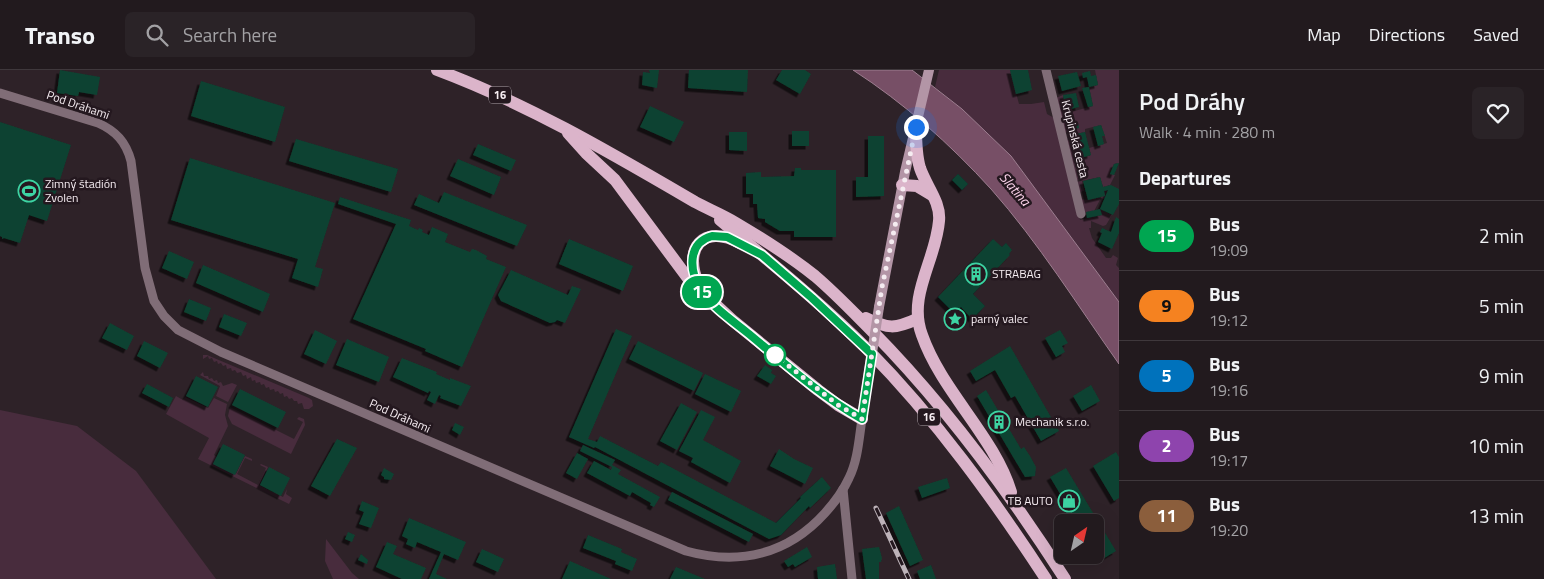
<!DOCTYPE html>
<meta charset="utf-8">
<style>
body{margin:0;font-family:"Titillium Web",sans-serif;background:#2a2327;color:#f1f3f6;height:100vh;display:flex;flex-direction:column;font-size:19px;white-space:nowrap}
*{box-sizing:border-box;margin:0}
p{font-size:16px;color:#a2a1a4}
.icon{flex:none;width:28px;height:28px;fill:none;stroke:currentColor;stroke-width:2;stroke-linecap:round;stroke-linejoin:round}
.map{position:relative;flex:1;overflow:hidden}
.panel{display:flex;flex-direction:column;background:#221a1e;width:425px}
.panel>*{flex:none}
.badge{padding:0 10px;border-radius:16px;font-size:18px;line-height:32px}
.needle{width:32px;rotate:34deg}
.controls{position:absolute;left:1054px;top:444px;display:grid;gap:10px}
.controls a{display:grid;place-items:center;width:50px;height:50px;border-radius:8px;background:#221a1e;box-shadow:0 5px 20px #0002,0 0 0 1px #3f383c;font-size:25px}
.you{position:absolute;width:25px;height:25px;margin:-12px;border:4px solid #fff;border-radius:50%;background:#1a73e8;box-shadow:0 0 0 8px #1a73e833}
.map>.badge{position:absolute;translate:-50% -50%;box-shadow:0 0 0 2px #fff}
h2{padding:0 20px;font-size:19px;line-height:45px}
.round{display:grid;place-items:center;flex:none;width:52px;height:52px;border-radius:8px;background:#2a2327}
.headline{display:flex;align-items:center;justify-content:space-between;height:85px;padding:0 20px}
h1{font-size:24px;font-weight:600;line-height:38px}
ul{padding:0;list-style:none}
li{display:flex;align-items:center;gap:15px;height:70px;padding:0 20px;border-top:1px solid #3f383c}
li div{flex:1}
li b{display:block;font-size:19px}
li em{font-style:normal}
li .badge{min-width:55px;font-weight:700;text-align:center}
header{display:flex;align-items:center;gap:30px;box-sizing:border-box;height:70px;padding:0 25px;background:#221a1e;border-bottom:1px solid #3f383c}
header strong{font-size:24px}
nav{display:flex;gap:28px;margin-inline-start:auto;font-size:18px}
.search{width:350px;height:45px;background:#2a2327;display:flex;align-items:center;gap:12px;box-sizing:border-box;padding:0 18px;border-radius:8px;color:#a2a1a4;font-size:19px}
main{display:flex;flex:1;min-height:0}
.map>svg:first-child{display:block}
.green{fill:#482c3d}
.water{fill:#774f66;stroke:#9d7e90}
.building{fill:#0c4230;filter:url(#shadow)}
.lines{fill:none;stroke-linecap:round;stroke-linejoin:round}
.street{stroke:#806d77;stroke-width:9}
.secondary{stroke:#b395a6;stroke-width:10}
.primary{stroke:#dbb4ca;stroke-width:12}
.rail-casing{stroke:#bdb3b9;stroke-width:5}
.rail{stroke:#24181f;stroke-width:3;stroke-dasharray:9;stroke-linecap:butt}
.secondary-bridge{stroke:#b395a6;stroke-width:10}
.line-casing{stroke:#fff;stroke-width:11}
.line{stroke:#00a651;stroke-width:8}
.walk{stroke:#f5ecf1;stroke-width:5;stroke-dasharray:0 9}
.stop-dot{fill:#fff;stroke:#00a651;stroke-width:2.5}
.labels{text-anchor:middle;stroke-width:5;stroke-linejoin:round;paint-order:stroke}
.shield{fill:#24181f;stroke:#b6acb2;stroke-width:1}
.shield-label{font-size:11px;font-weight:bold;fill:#f5ecf1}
.street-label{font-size:12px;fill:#f5ecf1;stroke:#24181f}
.poi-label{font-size:12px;fill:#f5ecf1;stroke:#24181f;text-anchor:start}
.water-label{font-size:14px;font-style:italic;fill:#fdd3eb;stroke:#24181f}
</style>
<header>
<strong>Transo</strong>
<div class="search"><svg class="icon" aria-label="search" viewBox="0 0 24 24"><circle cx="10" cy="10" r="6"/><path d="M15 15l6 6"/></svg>Search here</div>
<nav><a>Map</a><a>Directions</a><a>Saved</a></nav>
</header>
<main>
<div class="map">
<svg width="1119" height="509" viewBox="0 0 1119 509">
<defs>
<filter id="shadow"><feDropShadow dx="-3.5" dy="3.5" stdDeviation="0" flood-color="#0009"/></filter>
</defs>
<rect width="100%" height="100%" fill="#2e2228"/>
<g class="green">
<polygon points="939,0 1010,0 1019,34 1031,34 1044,32 1047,44 1056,49 1080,150 1102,145 1100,139 1112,145 1106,155 1103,156 1091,151 1091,158 1089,158 1092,168 1106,188 1111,188 1113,185 1118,188 1116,195 1119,198 1119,232 1011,86 962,39 935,17"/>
<polygon points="1095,0 1119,0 1119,93 1114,94 1110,103 1115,105 1110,115 1103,117 1100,107 1082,111 1084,121 1079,122 1077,112 1081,111 1081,109 1077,110 1065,71 1073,69 1078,89 1091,85 1089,78 1107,73 1101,55 1085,59 1085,62 1072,65 1071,61 1063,63 1056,28 1063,25 1067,43 1093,36 1089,17 1098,15"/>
<polygon points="1108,120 1104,129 1101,128 1094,141 1083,143 1080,129 1088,130 1104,126 1104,121"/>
<polygon points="203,285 207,285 309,328 312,330 313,336 309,339 304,339 302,333 298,334 297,331 294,331 292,328 289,329 287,326 284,327 283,323 280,324 278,321 275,322 274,319 270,320 269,317 266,318 264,314 261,315 260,312 256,313 255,310 252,311 251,307 247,309 246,305 243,306 241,302 237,303 235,300 232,301 231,298 227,299 226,295 223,296 221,293 218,294 217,291 214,292 212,288 209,289 208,286 203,289"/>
<polygon points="203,302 204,306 208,306 209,309 212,308 214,311 217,310 218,313 221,312 223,316 232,313 237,315 228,332 216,326 220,316 200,305"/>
<polygon points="176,326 183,330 185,327 208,338 214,328 227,334 225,345 228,356 214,385 236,404 245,386 252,389 252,391 245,388 237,404 258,415 266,398 260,395 261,394 268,397 259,415 283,427 287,419 286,424 292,428 289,434 198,389 209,368 166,344"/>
<polygon points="230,337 294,369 303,352 297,349 299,347 304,349 305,355 291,384 232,354 228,346"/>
<polygon points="0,340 77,356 136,401 216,509 0,509"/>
<polygon points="326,469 352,503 359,509 333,509 325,491"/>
</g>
<path class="water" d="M 853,0 L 912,0 L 962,39 L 1011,86 L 1119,232 L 1119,294 C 1078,236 1038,172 991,119 C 950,74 904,33 853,0 Z"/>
<g class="building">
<polygon points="60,0 100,7 97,25 79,22 78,26 57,23"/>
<polygon points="649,0 659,0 657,18 642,15 643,2 650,3"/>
<polygon points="689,0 748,0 747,22 688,18"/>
<polygon points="782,0 805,0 811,4 800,24 776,10"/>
<polygon points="1010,0 1028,0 1032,20 1016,24"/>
<polygon points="1090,1 1091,6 1096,5 1098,15 1089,17 1087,7 1083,8 1082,3"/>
<polygon points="1077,2 1081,16 1062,21 1058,6"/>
<polygon points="201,11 285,37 275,72 191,46"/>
<polygon points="1089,17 1093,36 1088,37 1082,18"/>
<polygon points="1076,23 1079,37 1066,40 1063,25"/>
<polygon points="650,36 684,52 674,72 640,57"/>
<polygon points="0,52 71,75 47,151 29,145 20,173 4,168 2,169 2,167 0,166"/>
<polygon points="1078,53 1079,58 1071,60 1070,55"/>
<polygon points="1101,55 1105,66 1102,66 1104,74 1098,76 1093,57"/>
<rect x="792" y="61" width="17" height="15"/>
<polygon points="729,62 747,62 747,81 729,80"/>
<polygon points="1085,62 1091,85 1078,89 1072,65"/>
<polygon points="868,66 884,66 884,126 856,127 856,107 868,107"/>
<polygon points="296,69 398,99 391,122 289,91"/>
<polygon points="478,74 516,90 511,101 473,85"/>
<polygon points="190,88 335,133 315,197 323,199 318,217 292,208 298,189 171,150"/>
<polygon points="458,89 501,107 494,125 450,106"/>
<polygon points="1119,93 1114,105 1110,104 1114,94"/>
<polygon points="795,98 801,98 801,100 836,100 836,167 794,167 794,161 780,161 765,152 765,149 758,148 757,134 753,134 753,124 746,124 746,103 761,102 761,107 794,106"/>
<polygon points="958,104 968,114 962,120 952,110"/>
<polygon points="1100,107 1103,117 1111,115 1119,119 1119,134 1113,145 1100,139 1102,145 1087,148 1086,142 1100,139 1108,120 1104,121 1105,126 1088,130 1083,111"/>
<polygon points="444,122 527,155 517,176 414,135 419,124 439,133"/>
<polygon points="340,127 411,150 409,156 418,160 419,158 423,160 422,162 429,165 432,157 448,164 445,172 470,182 472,179 476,180 487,186 486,189 506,197 462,297 425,281 426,279 353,249 396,154 338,134"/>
<polygon points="1116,147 1119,149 1119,163 1112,179 1098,172 1102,163 1100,162 1102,158 1111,162"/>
<polygon points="569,169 633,196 623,221 559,194"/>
<polygon points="993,169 1002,177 1006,173 1012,180 1009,184 1010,185 973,224 985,236 972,249 961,237 954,243 938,227"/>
<polygon points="169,181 194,192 187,209 162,198"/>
<polygon points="203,195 270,224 263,242 196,213"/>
<polygon points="511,200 568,225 572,216 581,219 565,253 557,250 555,252 550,253 501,231 498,225"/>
<polygon points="189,229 211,238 206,251 184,242"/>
<polygon points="224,244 247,253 241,266 219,257"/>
<polygon points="110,253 134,266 127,280 102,268"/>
<polygon points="616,259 632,266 588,369 597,372 600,366 658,396 661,392 776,453 801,428 800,427 822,407 831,418 810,438 809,436 781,465 769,469 595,377 594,378 569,367"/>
<polygon points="315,260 337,271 326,294 304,284"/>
<polygon points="1060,260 1068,273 1062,276 1065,282 1056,287 1045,268"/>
<polygon points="347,269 389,287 379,312 336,295"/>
<polygon points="144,271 168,283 160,298 137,286"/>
<polygon points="638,271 703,303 694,321 629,289"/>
<polygon points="1010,276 1059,361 1041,371 1015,326 1011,328 995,300 976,311 970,301"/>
<polygon points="402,288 437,302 436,304 450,310 450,308 471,316 461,336 440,328 441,326 439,325 435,334 427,330 431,322 429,321 428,323 393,307"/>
<polygon points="765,295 772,300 771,303 776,306 771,314 757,306"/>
<polygon points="705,304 741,321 731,342 695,324"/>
<polygon points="196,306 218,317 208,337 186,326"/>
<polygon points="147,314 173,328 169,337 142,323"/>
<polygon points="1091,315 1100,331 1082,341 1073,326"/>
<polygon points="240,319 286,342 278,358 232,335"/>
<polygon points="986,320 1021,379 1024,377 1030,386 1036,397 1035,406 1025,407 977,326"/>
<polygon points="681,333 697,342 677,380 660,371"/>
<polygon points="701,340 715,347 703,370 741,391 730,413 691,392 693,388 679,381"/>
<polygon points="455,353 464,357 460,365 452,360"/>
<polygon points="337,369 357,378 330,426 311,416"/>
<polygon points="223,374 245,385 235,405 213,394"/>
<polygon points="583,375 615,390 612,395 621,400 618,404 660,427 654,437 650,435 651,433 632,422 630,426 587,403 594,391 611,400 612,397 580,381"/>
<polygon points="779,379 794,389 813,398 805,414 770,396"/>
<polygon points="1116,382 1119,387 1119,428 1114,431 1093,396"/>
<polygon points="577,383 588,389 577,409 566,403"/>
<polygon points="269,397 290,408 281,426 260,415"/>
<polygon points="384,398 394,404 391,410 384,409 384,407 381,405"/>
<polygon points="1066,398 1116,481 1101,490 1095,481 1095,452 1077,452 1050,407"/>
<polygon points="947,408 950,418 922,428 918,417"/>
<polygon points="672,422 753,464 749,472 668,430"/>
<polygon points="362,431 379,438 371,458 359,454 364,442 359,440"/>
<polygon points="899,436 923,490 910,496 886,443"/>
<polygon points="409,448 466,472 458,490 444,484 436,504 447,509 429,509 441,482 417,472 415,478 406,474 408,469 402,466"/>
<polygon points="348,462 355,465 352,472 345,469"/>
<polygon points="588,465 622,479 621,482 637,489 632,501 615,494 616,491 583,478"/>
<polygon points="387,472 397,476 393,484 426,498 421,509 402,509 376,497"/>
<polygon points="807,477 812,487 795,497 793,494 788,497 784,491"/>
<polygon points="879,477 882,488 881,492 879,492 879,509 866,509 862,479"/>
<polygon points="482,479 504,489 498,502 476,492"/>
<polygon points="361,484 368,490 367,494 358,490"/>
<polygon points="570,491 611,509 562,509"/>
<polygon points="835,494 837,509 818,509 817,497"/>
<polygon points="931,495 936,509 920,509 917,501"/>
<polygon points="676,497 705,509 670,509"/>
</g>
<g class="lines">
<g class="street">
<polyline points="1046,0 1081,144"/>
<path d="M 0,23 L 98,53 C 116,61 126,72 131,91 L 145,198 L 154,231 L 164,246 L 178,260 L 221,282 L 686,481 C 740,496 788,484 825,443 C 835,432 843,421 849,408 C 858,390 859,368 862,349"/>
<polyline points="843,419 852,509"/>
</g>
<g class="secondary">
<polyline points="879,237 905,102 929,0"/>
<polyline points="862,349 868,309"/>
</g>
<g class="primary">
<path d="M 437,0 C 528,34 611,83 695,132 C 708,139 723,145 736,153 C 763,169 790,186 815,206 C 835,223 853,242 872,261 C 946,336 1008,420 1065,509"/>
<path d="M 916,57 C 916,71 916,85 920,98 C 926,116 941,132 939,151 C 936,190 907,226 922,265 C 942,322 994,366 1011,422"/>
<polyline points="568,63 586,83 615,110 690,211 732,250 818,320 838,335 862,349"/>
<polyline points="902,115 917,116 932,125"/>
<path d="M 720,150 C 770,192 821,233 868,280 C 936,349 993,428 1046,509"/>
<path d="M 699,215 C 682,179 703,153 740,173"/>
<path d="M 866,248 C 888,259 895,259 917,249"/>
</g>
<g class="rail-casing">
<polyline id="rail" points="876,438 909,509"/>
</g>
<use href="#rail" class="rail"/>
<polyline class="secondary-bridge" points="868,309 879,237"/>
</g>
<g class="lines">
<g class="line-casing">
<path id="line" d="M 712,166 L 727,167 L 762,185 L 812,228 L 872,284 L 862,349 C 821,326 785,294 749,264 C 733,251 712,237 701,220 C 689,201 687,173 712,166 Z"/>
</g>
<use href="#line" class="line"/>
<polyline class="walk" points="775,285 838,335 862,349 882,217 916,57"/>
</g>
<defs>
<g id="stadium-ring" transform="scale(1.125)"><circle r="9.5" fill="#24181f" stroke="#3dd4a3" stroke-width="1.5"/><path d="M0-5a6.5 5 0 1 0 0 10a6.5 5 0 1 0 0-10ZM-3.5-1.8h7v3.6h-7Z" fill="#3dd4a3"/></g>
<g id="building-ring" transform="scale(1.125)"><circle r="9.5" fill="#24181f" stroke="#3dd4a3" stroke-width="1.5"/><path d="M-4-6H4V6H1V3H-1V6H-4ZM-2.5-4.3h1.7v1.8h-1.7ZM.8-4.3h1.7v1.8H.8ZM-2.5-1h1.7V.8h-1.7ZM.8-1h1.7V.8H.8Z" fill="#3dd4a3"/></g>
<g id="sight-ring" transform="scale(1.125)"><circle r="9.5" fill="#24181f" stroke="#3dd4a3" stroke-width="1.5"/><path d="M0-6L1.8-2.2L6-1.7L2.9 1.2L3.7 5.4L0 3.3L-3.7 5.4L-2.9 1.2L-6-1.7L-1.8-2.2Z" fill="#3dd4a3"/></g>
<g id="shop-ring" transform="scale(1.125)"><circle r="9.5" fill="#24181f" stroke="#3dd4a3" stroke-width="1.5"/><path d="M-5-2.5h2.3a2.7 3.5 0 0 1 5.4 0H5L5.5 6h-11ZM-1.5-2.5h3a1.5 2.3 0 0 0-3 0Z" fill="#3dd4a3"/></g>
</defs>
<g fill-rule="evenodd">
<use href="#stadium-ring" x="29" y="121"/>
<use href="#building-ring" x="976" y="204"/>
<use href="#sight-ring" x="955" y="249"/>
<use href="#building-ring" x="999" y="352"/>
<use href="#shop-ring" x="1069" y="431"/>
</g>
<circle class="stop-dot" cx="775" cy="285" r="10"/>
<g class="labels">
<g class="shield">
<rect x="489" y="16.5" width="22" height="17" rx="4"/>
<rect x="918" y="338.5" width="22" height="17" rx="4"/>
</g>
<g class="shield-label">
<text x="500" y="29">16</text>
<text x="929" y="351">16</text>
</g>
<g class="street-label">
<text transform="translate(78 35) rotate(19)" y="4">Pod Dráhami</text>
<text transform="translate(1075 69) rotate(76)" y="4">Krupinská cesta</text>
<text transform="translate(400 346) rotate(24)" y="4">Pod Dráhami</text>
</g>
<g class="poi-label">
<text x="45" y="118">Zimný štadión<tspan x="45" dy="14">Zvolen</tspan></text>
<text x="992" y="208">STRABAG</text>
<text x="971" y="253">parný valec</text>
<text x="1015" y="356">Mechanik s.r.o.</text>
<text x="1053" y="435" text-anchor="end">TB AUTO</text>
</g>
<g class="water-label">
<text transform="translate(1015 119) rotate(49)" y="5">Slatina</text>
</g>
</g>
</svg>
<div class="controls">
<a><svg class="needle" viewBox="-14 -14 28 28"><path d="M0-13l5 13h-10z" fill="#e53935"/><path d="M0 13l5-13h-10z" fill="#a2a1a4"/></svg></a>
</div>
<div class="you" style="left:916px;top:57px"></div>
<b class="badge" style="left:702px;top:222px;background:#00a651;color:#fff">15</b>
</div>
<section class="panel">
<div class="headline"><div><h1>Pod Dráhy</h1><p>Walk · 4 min · 280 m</p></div><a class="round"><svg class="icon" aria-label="heart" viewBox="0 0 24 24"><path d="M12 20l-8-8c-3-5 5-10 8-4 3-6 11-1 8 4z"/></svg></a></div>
<h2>Departures</h2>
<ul>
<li><span class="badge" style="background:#00a651;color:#fff">15</span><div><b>Bus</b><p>19:09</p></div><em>2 min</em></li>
<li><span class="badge" style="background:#f58220;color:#111">9</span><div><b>Bus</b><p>19:12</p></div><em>5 min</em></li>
<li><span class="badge" style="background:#0072bc;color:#fff">5</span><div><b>Bus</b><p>19:16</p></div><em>9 min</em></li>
<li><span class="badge" style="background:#8e44ad;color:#fff">2</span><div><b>Bus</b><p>19:17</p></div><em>10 min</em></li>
<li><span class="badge" style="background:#8b5e3c;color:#fff">11</span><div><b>Bus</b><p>19:20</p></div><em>13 min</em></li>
</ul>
</section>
</main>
